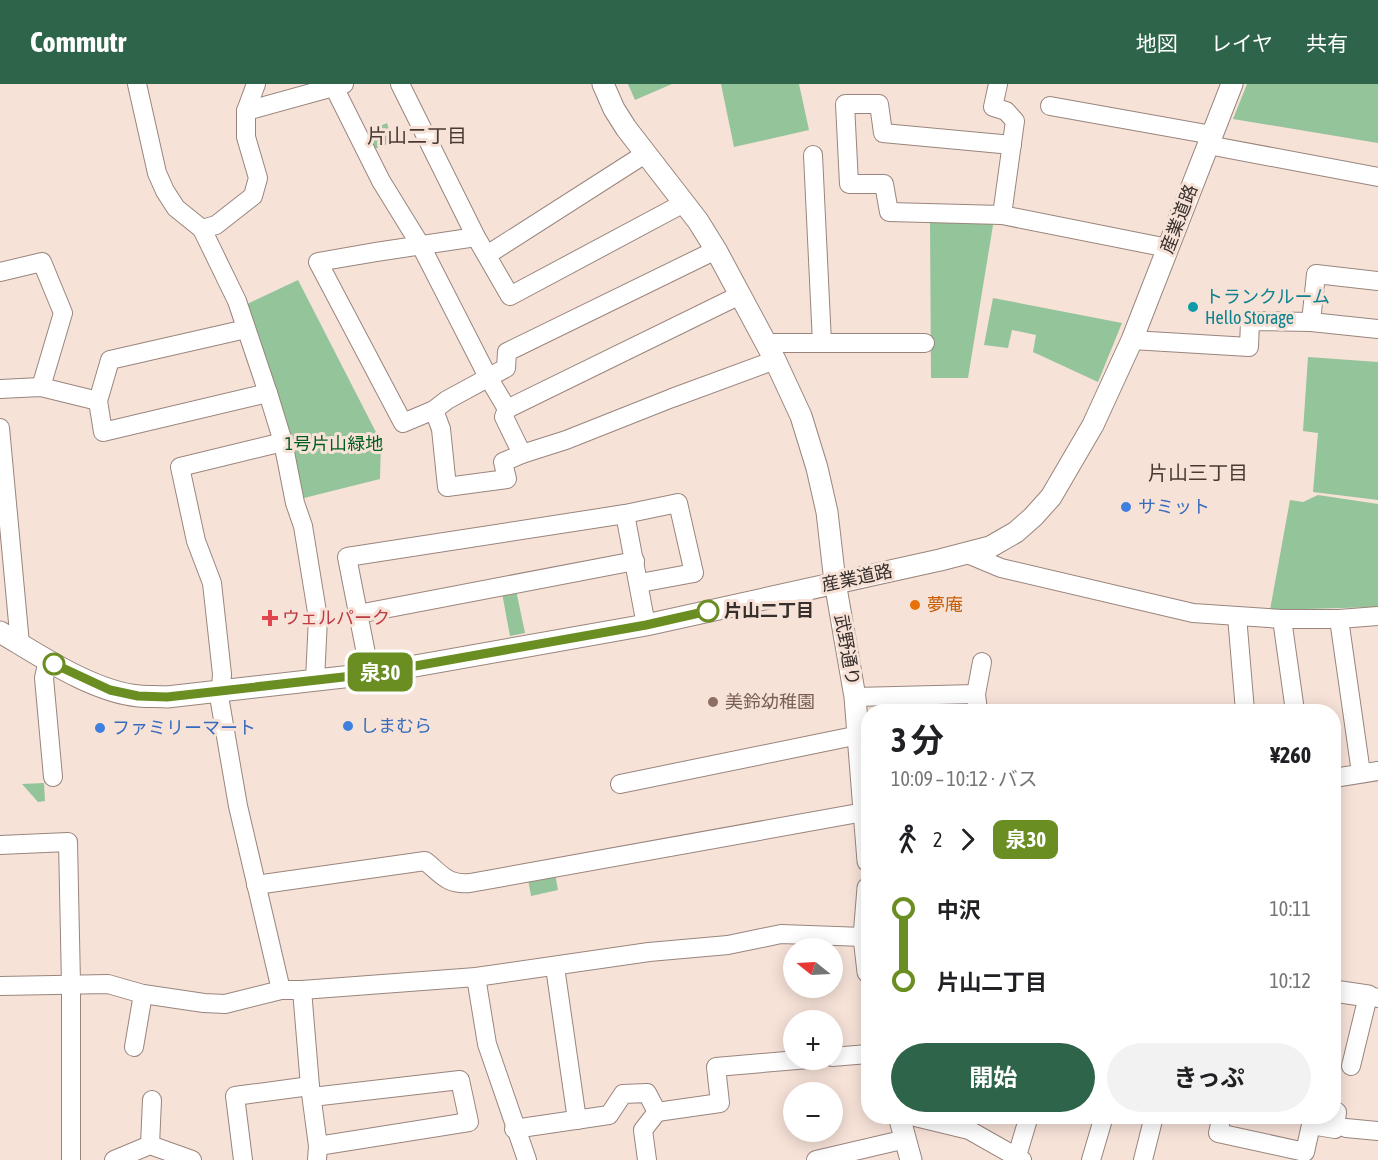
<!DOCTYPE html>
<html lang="ja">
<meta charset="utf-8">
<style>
body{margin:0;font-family:"Asap Condensed","Noto Sans JP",sans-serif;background:#f2f2f2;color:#202124;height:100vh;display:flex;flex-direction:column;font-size:22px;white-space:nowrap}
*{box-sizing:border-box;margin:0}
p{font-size:20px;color:#757577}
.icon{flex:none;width:33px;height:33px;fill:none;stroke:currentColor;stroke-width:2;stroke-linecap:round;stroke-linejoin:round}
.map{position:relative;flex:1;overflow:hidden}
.side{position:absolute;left:861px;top:620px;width:480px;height:420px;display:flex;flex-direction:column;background:#fff;border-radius:24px;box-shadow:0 3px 15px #0003}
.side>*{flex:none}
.badge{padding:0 12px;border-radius:9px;font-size:21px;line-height:39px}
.needle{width:39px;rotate:288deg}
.controls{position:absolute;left:783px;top:854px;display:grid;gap:12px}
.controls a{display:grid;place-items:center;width:60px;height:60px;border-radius:50%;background:#fff;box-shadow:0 3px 15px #0003;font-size:30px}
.map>.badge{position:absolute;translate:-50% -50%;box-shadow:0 0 0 3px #fff}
.legs{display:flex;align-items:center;gap:9px;height:66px;padding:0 30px;font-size:20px}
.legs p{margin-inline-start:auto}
.head{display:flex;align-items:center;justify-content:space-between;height:102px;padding:0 30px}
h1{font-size:33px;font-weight:700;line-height:45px}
.action{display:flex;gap:12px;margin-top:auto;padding:12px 30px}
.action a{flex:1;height:69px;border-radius:36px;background:#2e644a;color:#fff;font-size:24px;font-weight:700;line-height:69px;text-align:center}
.action a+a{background:#f2f2f2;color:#202124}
ul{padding:0 30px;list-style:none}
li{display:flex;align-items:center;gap:21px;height:72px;font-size:22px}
li i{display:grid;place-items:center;width:9px;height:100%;margin:0 8px;background:currentColor}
li i::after{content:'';width:15px;height:15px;margin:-8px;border:4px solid;border-radius:50%;background:#fff}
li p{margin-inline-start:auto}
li:first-child i{background:linear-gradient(#0000 50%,currentColor 0)}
li:last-child i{background:linear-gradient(currentColor 50%,#0000 0)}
header{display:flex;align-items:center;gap:36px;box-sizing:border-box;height:84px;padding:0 30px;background:#2e644a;color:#fff}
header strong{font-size:28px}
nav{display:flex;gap:33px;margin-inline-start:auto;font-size:21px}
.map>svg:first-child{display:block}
.green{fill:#94c499}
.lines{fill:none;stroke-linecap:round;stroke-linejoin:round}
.minor-casing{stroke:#99857d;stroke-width:20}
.tertiary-casing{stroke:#99857d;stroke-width:23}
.minor{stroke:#fff;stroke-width:18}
.tertiary{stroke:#fff;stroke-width:21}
.line-1-casing{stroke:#fff;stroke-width:14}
.line-1{stroke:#6b8e23;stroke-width:9}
.culture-dot{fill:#0f9aa8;stroke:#f7e2d8;stroke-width:2}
.shop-dot{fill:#3f7fe0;stroke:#f7e2d8;stroke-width:2}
.food-dot{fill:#e8710a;stroke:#f7e2d8;stroke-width:2}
.stop-1-dot{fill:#fff;stroke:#6b8e23;stroke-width:3}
.health-dot{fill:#e0444e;stroke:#f7e2d8;stroke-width:2}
.education-dot{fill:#8d6e63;stroke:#f7e2d8;stroke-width:2}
.labels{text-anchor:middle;stroke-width:6;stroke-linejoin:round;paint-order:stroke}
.street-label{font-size:18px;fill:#372f2c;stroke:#f7e2d8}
.culture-label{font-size:18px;fill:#0d838f;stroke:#f7e2d8;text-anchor:start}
.park-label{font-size:18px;fill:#005e1e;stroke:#f7e2d8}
.shop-label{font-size:18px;fill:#366cbe;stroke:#f7e2d8;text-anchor:start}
.food-label{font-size:18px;fill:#c56008;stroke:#f7e2d8;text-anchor:start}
.stop-label{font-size:18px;font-weight:bold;fill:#372f2c;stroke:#f7e2d8;text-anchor:start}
.health-label{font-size:18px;fill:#be3a42;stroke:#f7e2d8;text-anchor:start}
.education-label{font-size:18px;fill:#785e54;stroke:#f7e2d8;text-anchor:start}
.neighbourhood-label{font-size:20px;fill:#4a3932;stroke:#f7e2d8}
</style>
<header>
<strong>Commutr</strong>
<nav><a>地図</a><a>レイヤ</a><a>共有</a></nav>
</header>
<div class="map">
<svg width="1378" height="1076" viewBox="0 0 1378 1076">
<rect width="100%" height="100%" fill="#f7e2d8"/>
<g class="green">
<polygon points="628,0 672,0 635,16"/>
<polygon points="721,0 799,0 809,46 734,63"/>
<polygon points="1247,0 1378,0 1378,59 1233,35"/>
<polygon points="387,39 393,58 369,67 361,50"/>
<polygon points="994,135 968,294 931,294 930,137"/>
<polygon points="298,196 381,358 380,395 304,414 247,220"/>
<polygon points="993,214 1122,239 1098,298 1033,268 1036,251 1012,246 1008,264 984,261"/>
<polygon points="1308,273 1378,278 1378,416 1313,408 1318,349 1303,347"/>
<polygon points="1318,411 1378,420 1378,523 1270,526 1290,416 1303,418"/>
<polygon points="516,506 525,549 510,552 502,509"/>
<polygon points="44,699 45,717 38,718 22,700"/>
<polygon points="555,789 558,806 531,812 528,795"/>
</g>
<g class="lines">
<g class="minor-casing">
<g id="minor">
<polyline points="137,0 157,89 165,107 176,124 202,145 237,217 268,309 283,358 295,419 303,442 318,534 315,596"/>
<polyline points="400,0 476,153 510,212 684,119"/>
<polyline points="998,0 993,23 1006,27 1015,37 1002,131"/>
<polyline points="334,3 381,97 421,162 488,293 507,325 504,333 522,370 566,356 672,314 775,276"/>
<polyline points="1050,22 1212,51"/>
<polyline points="246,27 344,0"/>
<polyline points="1012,61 883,49 879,20 845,20 849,100 884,100 889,128 1002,131 1168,164"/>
<polyline points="1208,61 1378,93"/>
<polyline points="813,71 822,259"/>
<polyline points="202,145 216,141 253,112 258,94 246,53 246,27 256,0"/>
<polyline points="476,153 376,168 318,178 403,339 434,326 447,316 506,284 507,268 716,166"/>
<polyline points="487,171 645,70"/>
<polyline points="0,188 42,178 63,229 41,303"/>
<polyline points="1311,238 1316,190 1378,197"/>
<polyline points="246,245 110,276 98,317 103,348 268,309"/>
<polyline points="1132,256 1249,263 1250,237 1311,238 1378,245"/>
<polyline points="766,259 925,259"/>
<polyline points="0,305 41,303 98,317"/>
<polyline points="507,325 740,211"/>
<polyline points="434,326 441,345 447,403 507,395 503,378 522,370"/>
<polyline points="0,344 20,560"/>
<polyline points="625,430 646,541"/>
<polyline points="965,469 1001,484 1193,529 1282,535 1339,535 1378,532"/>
<polyline points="358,530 635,477"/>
<polyline points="1237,532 1245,627"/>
<polyline points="1282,535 1295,627"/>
<polyline points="1339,535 1361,689"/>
<polyline points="48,576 44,594 53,693"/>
<polyline points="370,590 347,473 625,430 678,419 694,489 640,499"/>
<polyline points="855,613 976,610"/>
<polyline points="978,627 976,610 982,578"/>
<polyline points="1334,694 1378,687"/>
<polyline points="620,700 859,651"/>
<polyline points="0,761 68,758 71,900 71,1076"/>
<path d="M 256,801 L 425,777 C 442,790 446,801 470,799 L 864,728"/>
<polyline points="555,883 577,1036"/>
<polyline points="476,893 487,960 527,1076"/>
<polyline points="0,902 108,900 143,910 204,919 225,920 281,906 302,906 476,893 649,868 728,861 781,850 864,853"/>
<polyline points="281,906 238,722 220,618 222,590 212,499 196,457 180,383 283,358"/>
<polyline points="302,906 310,1002 318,1062 317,1076"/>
<polyline points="134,963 143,910"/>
<polyline points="832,973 868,970"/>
<polyline points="1351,982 1368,912 1378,914"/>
<polyline points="312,1013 460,996 469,1038 318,1062"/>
<polyline points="911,1032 969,1046 1022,1076"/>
<polyline points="1222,1032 1218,1049 1305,1068 1311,1041 1335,1045 1337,1028"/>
<polyline points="1346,1044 1378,1047"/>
<polyline points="514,1045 609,1031 623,1010 647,1009 657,1028 720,1019 716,983 809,975"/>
<polyline points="150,1061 152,1016"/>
<polyline points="1017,1072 1029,1032"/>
<polyline points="114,1076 150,1061 192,1076"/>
<polyline points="243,1076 235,1012 310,1002"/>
<polyline points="647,1076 643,1046 657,1028"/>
<polyline points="816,1076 906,1055"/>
<polyline points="1091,1076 1104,1032"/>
<polyline points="1143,1076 1154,1032"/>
</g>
</g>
<g class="tertiary-casing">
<g id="tertiary">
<polyline points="603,0 614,25 626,44 698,137 716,166 775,276 801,332 817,384 827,428 835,498 855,613 868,777"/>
<path d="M 0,548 C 39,571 93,608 139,612 C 149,613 158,612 167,613 L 370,590 L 646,541 L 940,476 L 990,463 L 1016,448 L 1033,433 L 1051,413 L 1093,341 L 1132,256 L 1232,0"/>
<polyline points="868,804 864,853 868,888"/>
<polyline points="1334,907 1368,912"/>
<polyline points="899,1032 911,1076"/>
</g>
</g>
<use href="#minor" class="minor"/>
<use href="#tertiary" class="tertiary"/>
</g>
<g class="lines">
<g class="line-1-casing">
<polyline id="line-1" points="54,580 110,606 138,612 167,613 370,590 646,541 708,527"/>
</g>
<use href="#line-1" class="line-1"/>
</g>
<circle class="culture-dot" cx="1193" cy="223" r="6"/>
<g class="shop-dot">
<circle cx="1126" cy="423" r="6"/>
<circle cx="348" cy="642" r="6"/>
<circle cx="100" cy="644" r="6"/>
</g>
<circle class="food-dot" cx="915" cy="521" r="6"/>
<g class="stop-1-dot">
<circle cx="708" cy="527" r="10"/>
<circle cx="54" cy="580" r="10"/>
</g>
<path class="health-dot" d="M267 525h6v6h6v6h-6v6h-6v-6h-6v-6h6z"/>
<circle class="education-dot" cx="713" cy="618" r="6"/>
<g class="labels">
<g class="street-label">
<text transform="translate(1179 135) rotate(-69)" y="6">産業道路</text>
<text transform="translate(857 494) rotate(-12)" y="6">産業道路</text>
<text transform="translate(847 566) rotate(80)" y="6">武野通り</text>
</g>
<g class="culture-label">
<text x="1205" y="219">トランクルーム<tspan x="1205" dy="21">Hello Storage</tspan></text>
</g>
<g class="park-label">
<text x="334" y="366">1号片山緑地</text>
</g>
<g class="shop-label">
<text x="1138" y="429">サミット</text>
<text x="360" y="648">しまむら</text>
<text x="112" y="650">ファミリーマート</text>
</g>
<g class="food-label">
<text x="927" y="527">夢庵</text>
</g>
<g class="stop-label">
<text x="724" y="533">片山二丁目</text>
</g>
<g class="health-label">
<text x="282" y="540">ウェルパーク</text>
</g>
<g class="education-label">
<text x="725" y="624">美鈴幼稚園</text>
</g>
<g class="neighbourhood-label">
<text x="417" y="59">片山二丁目</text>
<text x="1198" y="396">片山三丁目</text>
</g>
</g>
</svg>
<div class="controls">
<a><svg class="needle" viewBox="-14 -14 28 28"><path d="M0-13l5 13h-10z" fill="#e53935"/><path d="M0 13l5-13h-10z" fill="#757577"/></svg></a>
<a>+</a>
<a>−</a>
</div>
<b class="badge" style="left:380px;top:588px;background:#6b8e23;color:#fff">泉30</b>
<section class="side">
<div class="head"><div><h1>3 分</h1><p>10:09 – 10:12 · バス</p></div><b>¥260</b></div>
<div class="legs"><svg class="icon" aria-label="walk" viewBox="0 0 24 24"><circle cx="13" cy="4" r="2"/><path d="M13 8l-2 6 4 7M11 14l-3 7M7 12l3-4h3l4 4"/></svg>2<svg class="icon" aria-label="forward" viewBox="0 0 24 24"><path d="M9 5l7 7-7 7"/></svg><b class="badge" style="background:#6b8e23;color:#fff">泉30</b></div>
<ul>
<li><i style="color:#6b8e23"></i><b>中沢</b><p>10:11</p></li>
<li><i style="color:#6b8e23"></i><b>片山二丁目</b><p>10:12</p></li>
</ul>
<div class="action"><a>開始</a><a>きっぷ</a></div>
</section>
</div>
